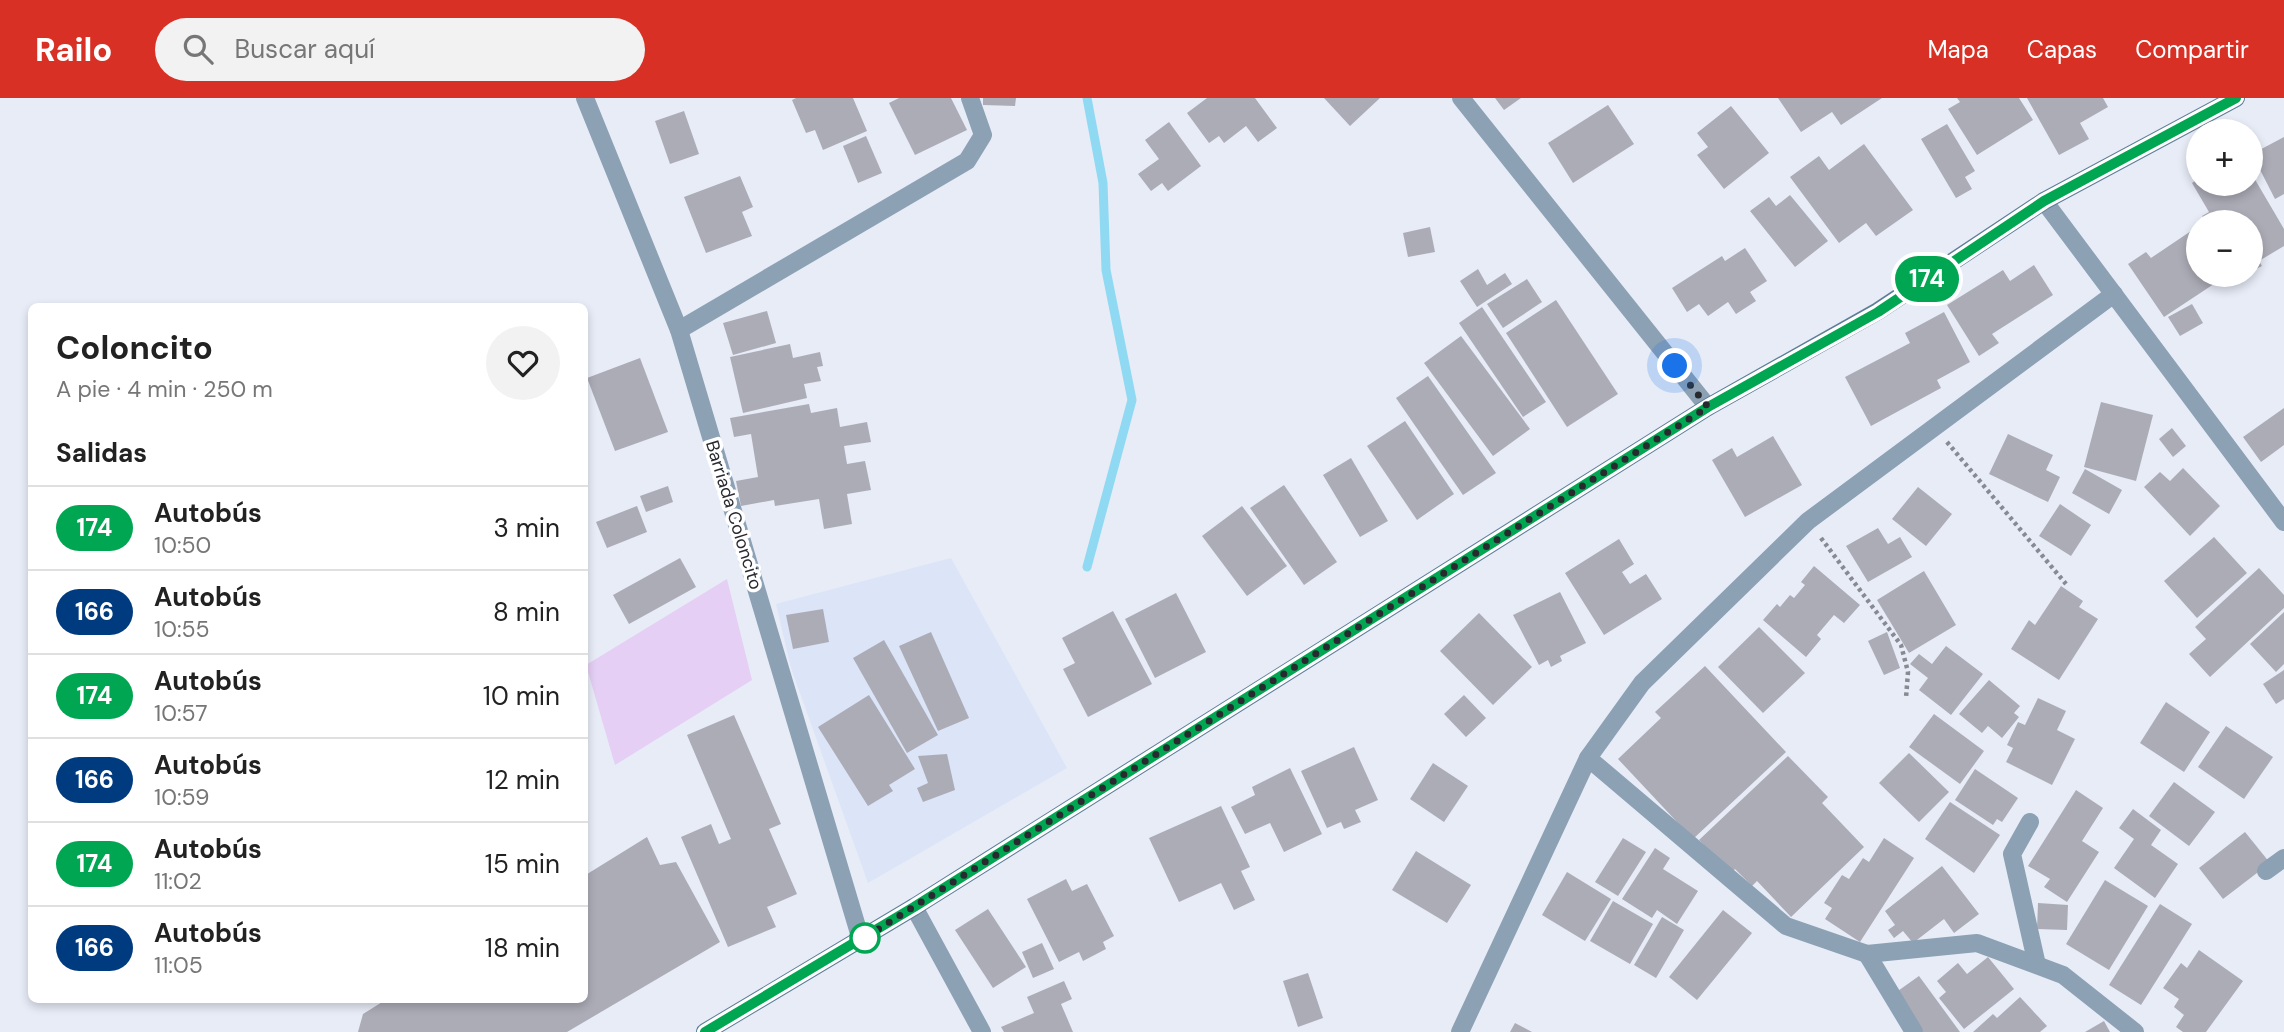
<!DOCTYPE html>
<html lang="es">
<meta charset="utf-8">
<style>
body{margin:0;font-family:"DM Sans",sans-serif;background:#f2f2f2;color:#222;height:100vh;display:flex;flex-direction:column;font-size:26px;white-space:nowrap}
*{box-sizing:border-box;margin:0}
p{font-size:23px;color:#767676}
.icon{flex:none;width:38px;height:38px;fill:none;stroke:currentColor;stroke-width:2;stroke-linecap:round;stroke-linejoin:round}
.map{position:relative;flex:1;overflow:hidden}
.drawer{position:absolute;left:28px;top:205px;width:560px;height:700px;display:flex;flex-direction:column;background:#fff;border-radius:10px;box-shadow:0 4px 10px #0003}
.drawer>*{flex:none}
.badge{padding:0 14px;border-radius:23px;font-size:24px;line-height:46px}
.buttons{position:absolute;left:2186px;top:21px;display:grid;gap:14px}
.buttons a{display:grid;place-items:center;width:77px;height:77px;border-radius:50%;background:#fff;box-shadow:0 4px 10px #0003;font-size:35px}
.you{position:absolute;width:35px;height:35px;margin:-18px;border:5px solid #fff;border-radius:50%;background:#1a73e8;box-shadow:0 0 0 10px #1a73e833}
.map>.badge{position:absolute;translate:-50% -50%;box-shadow:0 0 0 4px #fff}
h2{padding:0 28px;font-size:26px;line-height:63px}
.round{display:grid;place-items:center;flex:none;width:74px;height:74px;border-radius:37px;background:#f2f2f2}
.summary{display:flex;align-items:center;justify-content:space-between;height:119px;padding:0 28px}
h1{font-size:33px;font-weight:700;line-height:52px}
ul{padding:0;list-style:none}
li{display:flex;align-items:center;gap:21px;height:84px;padding:0 28px;border-top:2px solid #e0e0e0}
li div{flex:1}
li b{display:block;font-size:26px}
li em{font-style:normal}
li .badge{min-width:77px;font-weight:700;text-align:center}
header{display:flex;align-items:center;gap:42px;box-sizing:border-box;height:98px;padding:0 35px;background:#d93025;color:#fff}
header strong{font-size:33px}
nav{display:flex;gap:38px;margin-inline-start:auto;font-size:24px}
.search{width:490px;height:63px;background:#f2f2f2;display:flex;align-items:center;gap:18px;box-sizing:border-box;padding:0 24px;border-radius:38px;color:#767676;font-size:26px}
.map>svg:first-child{display:block}
.built{fill:#dce4f7}
.green{fill:#e5cff5}
.lines{fill:none;stroke-linecap:round;stroke-linejoin:round}
.stream{stroke:#8fd9f2;stroke-width:9}
.building{fill:#acacb7}
.path{stroke:#878a92;stroke-width:4.5;stroke-dasharray:3.5 3.5;stroke-linecap:butt}
.minor{stroke:#8ca1b4;stroke-width:18}
.secondary{stroke:#5d7d98;stroke-width:18}
.line-casing{stroke:#fff;stroke-width:16}
.line{stroke:#00a651;stroke-width:10}
.walk{stroke:#292a2f;stroke-width:7;stroke-dasharray:0 12.6}
.stop-dot{fill:#fff;stroke:#00a651;stroke-width:3.5}
.labels{text-anchor:middle;stroke-width:7;stroke-linejoin:round;paint-order:stroke}
.street-label{font-size:18px;fill:#292a2f;stroke:#fff}
</style>
<header>
<strong>Railo</strong>
<div class="search"><svg class="icon" aria-label="search" viewBox="0 0 24 24"><circle cx="10" cy="10" r="6"/><path d="M15 15l6 6"/></svg>Buscar aquí</div>
<nav><a>Mapa</a><a>Capas</a><a>Compartir</a></nav>
</header>
<div class="map">
<svg width="2284" height="934" viewBox="0 0 2284 934">
<rect width="100%" height="100%" fill="#e7ecf7"/>
<polygon class="built" points="951,460 1067,670 868,785 791,570 776,506"/>
<polygon class="green" points="727,481 752,582 615,667 586,567"/>
<g class="lines">
<polyline class="stream" points="1087,0 1103,85 1106,172 1132,302 1087,469"/>
</g>
<g class="building">
<polygon points="796,0 853,0 867,33 823,52 815,32 806,35 792,2"/>
<polygon points="899,0 951,0 967,32 915,57 889,5"/>
<polygon points="983,0 1016,0 1015,8 983,7"/>
<polygon points="1207,0 1255,0 1277,30 1258,44 1246,28 1224,45 1219,38 1209,45 1187,15"/>
<polygon points="1324,0 1380,0 1350,28"/>
<polygon points="1495,0 1521,0 1504,12"/>
<polygon points="1778,0 1882,0 1841,27 1832,14 1801,34"/>
<polygon points="1957,0 2019,0 2033,22 1977,57 1948,11 1960,4"/>
<polygon points="2027,0 2103,0 2108,9 2080,25 2089,41 2059,57"/>
<polygon points="1608,7 1634,46 1573,85 1548,45"/>
<polygon points="1731,8 1769,55 1724,91 1697,57 1708,49 1697,35"/>
<polygon points="684,13 699,56 670,66 655,23"/>
<polygon points="1169,24 1201,68 1168,93 1162,85 1151,93 1138,76 1159,61 1145,42"/>
<polygon points="1947,26 1975,73 1965,79 1972,91 1956,100 1921,41"/>
<polygon points="866,38 882,75 858,85 843,48"/>
<polygon points="2284,39 2284,96 2275,101 2252,56"/>
<polygon points="1864,46 1913,112 1876,138 1866,125 1839,145 1790,79 1819,58 1829,72"/>
<polygon points="2250,73 2284,131 2284,148 2259,163 2262,168 2250,174 2250,124 2206,124 2202,118 2209,114 2192,85 2198,81 2198,86 2250,86"/>
<polygon points="740,78 753,109 742,114 752,138 706,155 684,99"/>
<polygon points="1790,97 1828,143 1795,169 1750,113 1769,99 1776,108"/>
<polygon points="1430,129 1435,154 1408,159 1403,135"/>
<polygon points="2191,133 2198,143 2198,177 2221,177 2223,180 2164,219 2128,166 2146,154 2151,160"/>
<polygon points="1745,150 1767,183 1750,194 1756,203 1736,216 1728,204 1708,218 1699,206 1687,214 1672,190 1722,158 1725,163"/>
<polygon points="2034,167 2053,197 1992,236 1999,245 1979,258 1947,207 2003,172 2010,183"/>
<polygon points="1478,171 1487,187 1505,175 1512,186 1477,209 1460,183"/>
<polygon points="1527,181 1542,204 1503,230 1487,206"/>
<polygon points="1556,202 1618,296 1567,329 1506,235"/>
<polygon points="2192,206 2203,225 2180,238 2168,219"/>
<polygon points="1482,209 1546,304 1523,319 1459,225"/>
<polygon points="767,213 776,245 733,257 723,225"/>
<polygon points="1944,214 1970,264 1937,282 1941,290 1871,328 1845,279 1910,245 1905,235"/>
<polygon points="1461,238 1530,331 1493,358 1424,265"/>
<polygon points="790,246 793,260 820,254 823,268 817,269 821,283 804,286 807,300 743,315 730,259"/>
<polygon points="640,260 668,334 615,353 587,280"/>
<polygon points="1428,278 1496,375 1463,397 1396,300"/>
<polygon points="2101,304 2153,317 2136,383 2084,369"/>
<polygon points="809,306 811,315 837,310 840,329 867,324 871,344 844,348 847,366 865,363 871,392 847,396 852,426 824,431 819,401 775,408 774,402 741,408 736,383 758,379 751,336 734,339 730,320"/>
<polygon points="2284,310 2284,347 2261,364 2243,339"/>
<polygon points="1405,323 1454,396 1417,422 1367,348"/>
<polygon points="2172,330 2186,348 2173,359 2159,341"/>
<polygon points="2008,336 2053,357 2046,372 2060,379 2048,404 1989,376"/>
<polygon points="1773,338 1802,387 1745,419 1712,362 1732,350 1737,359"/>
<polygon points="1351,360 1388,423 1360,439 1323,377"/>
<polygon points="2183,370 2220,408 2190,438 2144,389 2160,374 2170,383"/>
<polygon points="2085,371 2122,392 2109,416 2072,395"/>
<polygon points="1284,387 1337,464 1304,487 1250,410"/>
<polygon points="668,388 673,404 646,414 640,398"/>
<polygon points="1918,389 1952,416 1926,448 1892,421"/>
<polygon points="2060,406 2091,427 2071,458 2039,438"/>
<polygon points="637,408 647,434 607,450 596,424"/>
<polygon points="1242,408 1287,468 1247,498 1202,438"/>
<polygon points="1878,430 1888,446 1900,439 1912,459 1868,484 1846,448"/>
<polygon points="2214,439 2247,475 2197,520 2164,483"/>
<polygon points="1619,441 1634,466 1622,474 1630,486 1646,476 1662,501 1604,537 1565,475"/>
<polygon points="680,460 696,489 629,526 613,497"/>
<polygon points="1814,468 1860,507 1844,525 1834,517 1817,537 1821,541 1806,559 1763,522 1777,506 1780,509 1790,497 1794,500 1805,487 1801,484"/>
<polygon points="2259,470 2284,497 2284,510 2210,579 2189,556 2206,541 2195,529"/>
<polygon points="1924,473 1956,527 1909,555 1877,502"/>
<polygon points="2061,488 2083,503 2079,509 2098,521 2059,582 2011,551 2029,522 2035,527"/>
<polygon points="1560,494 1586,545 1560,558 1562,563 1551,569 1548,562 1539,567 1513,517"/>
<polygon points="1176,495 1206,554 1155,580 1125,521"/>
<polygon points="823,511 829,544 793,551 786,517"/>
<polygon points="1113,513 1152,586 1088,619 1063,571 1075,565 1062,540"/>
<polygon points="2284,514 2284,566 2276,574 2250,546"/>
<polygon points="1479,515 1532,569 1493,607 1440,553"/>
<polygon points="1759,529 1805,575 1763,615 1718,569"/>
<polygon points="931,534 969,620 938,633 899,548"/>
<polygon points="1887,534 1900,570 1884,577 1868,543"/>
<polygon points="884,542 938,637 907,655 853,560"/>
<polygon points="1946,548 1983,576 1951,617 1919,592 1928,580 1910,566 1919,556 1932,566"/>
<polygon points="1705,568 1786,654 1693,741 1618,661 1661,620 1655,614"/>
<polygon points="2284,572 2284,601 2276,606 2263,586"/>
<polygon points="1989,582 2020,608 2014,615 2019,619 2002,640 1988,628 1982,635 1959,616"/>
<polygon points="869,597 915,671 889,687 893,693 868,708 818,629"/>
<polygon points="1464,597 1486,620 1466,639 1444,616"/>
<polygon points="2038,600 2066,613 2057,632 2075,641 2052,687 2006,664 2013,650 2007,647 2018,624 2025,627"/>
<polygon points="2166,604 2210,634 2184,674 2140,645"/>
<polygon points="1934,616 1984,653 1960,686 1909,649"/>
<polygon points="734,617 781,726 769,731 797,796 767,809 776,829 728,849 681,739 711,726 719,746 731,741 687,637"/>
<polygon points="2226,628 2273,659 2244,701 2198,669"/>
<polygon points="1354,649 1378,702 1355,712 1361,724 1344,731 1341,724 1327,730 1301,673"/>
<polygon points="1909,655 1949,694 1919,724 1879,685"/>
<polygon points="947,656 955,692 923,704 917,690 928,685 918,658"/>
<polygon points="1788,658 1828,699 1822,705 1864,749 1791,819 1757,783 1752,788 1735,771 1731,775 1699,742"/>
<polygon points="1433,665 1468,688 1444,724 1410,701"/>
<polygon points="1290,670 1322,736 1284,754 1270,725 1245,736 1231,709 1255,697 1252,689"/>
<polygon points="1975,671 2018,700 2002,724 1997,721 1993,727 1955,702"/>
<polygon points="2174,684 2215,714 2189,748 2149,718"/>
<polygon points="2076,692 2103,710 2082,743 2099,754 2067,804 2044,789 2050,781 2028,768"/>
<polygon points="1950,704 2000,737 1974,775 1925,741"/>
<polygon points="1221,708 1250,769 1241,773 1255,802 1234,812 1221,785 1179,804 1149,740"/>
<polygon points="2133,711 2161,732 2151,747 2178,766 2155,800 2114,770 2134,741 2119,730"/>
<polygon points="2245,734 2270,765 2223,801 2199,770"/>
<polygon points="647,739 660,767 676,764 720,844 567,934 358,934 363,916 387,901 584,901 584,778"/>
<polygon points="1623,740 1646,754 1618,798 1595,784"/>
<polygon points="1884,740 1914,760 1860,844 1825,821 1832,810 1824,805 1842,777 1849,781 1863,760 1869,764"/>
<polygon points="1655,750 1670,760 1663,771 1698,793 1677,826 1657,812 1652,820 1622,801"/>
<polygon points="1416,753 1471,787 1447,825 1392,792"/>
<polygon points="1942,768 1979,816 1954,835 1944,821 1913,845 1903,833 1894,840 1888,832 1895,827 1885,813"/>
<polygon points="1567,774 1611,801 1585,843 1542,817"/>
<polygon points="1066,781 1072,793 1087,786 1114,838 1103,844 1106,851 1083,863 1079,854 1059,864 1027,801"/>
<polygon points="2105,782 2148,808 2109,872 2066,846"/>
<polygon points="1613,803 1653,826 1630,866 1590,843"/>
<polygon points="2038,805 2068,807 2067,832 2037,831"/>
<polygon points="2160,806 2192,826 2141,907 2109,887"/>
<polygon points="988,811 1026,869 993,890 955,832"/>
<polygon points="1723,812 1752,835 1697,902 1669,879"/>
<polygon points="1662,819 1684,832 1656,880 1634,867"/>
<polygon points="1042,845 1054,871 1033,880 1022,854"/>
<polygon points="2199,852 2243,883 2206,934 2183,934 2176,929 2184,917 2174,909 2179,901 2163,890 2181,865 2187,870"/>
<polygon points="1988,859 2014,891 1964,931 1939,900 1946,894 1937,883 1958,865 1967,876"/>
<polygon points="1308,875 1323,920 1298,929 1283,883"/>
<polygon points="1919,878 1960,934 1923,934 1895,895"/>
<polygon points="1064,883 1072,901 1061,906 1073,934 1004,934 1001,929 1034,915 1027,899"/>
<polygon points="2020,899 2047,928 2040,934 1973,934 1993,916 1997,920"/>
<polygon points="2104,923 2110,934 2085,934"/>
<polygon points="1515,925 1532,934 1510,934"/>
</g>
<g class="lines">
<g class="path">
<polyline points="1947,344 2066,486"/>
<polyline points="1821,440 1901,547 1908,574 1906,600"/>
</g>
<g class="minor">
<polyline points="585,0 679,232 861,842"/>
<polyline points="1461,0 1708,309"/>
<polyline points="2044,103 2284,424"/>
<polyline points="679,232 967,63 983,37 970,0"/>
<polyline points="1588,660 1786,828 1867,856 1977,845 2063,877 2135,934"/>
<polyline points="2030,724 2012,756 2037,867"/>
<polyline points="2266,773 2284,760"/>
<polyline points="914,809 982,934"/>
<polyline points="1867,856 1914,934"/>
<polyline points="1460,934 1588,660 1642,585 1808,423 2114,196"/>
</g>
<polyline class="secondary" points="705,934 914,809 1708,309 1878,213 2044,103 2236,0"/>
</g>
<g class="lines">
<g class="line-casing">
<polyline id="line" points="705,934 914,809 1708,309 1878,214 2044,103 2236,0"/>
</g>
<use href="#line" class="line"/>
<polyline class="walk" points="865,840 861,842 1708,309 1675,268"/>
</g>
<circle class="stop-dot" cx="865" cy="840" r="14"/>
<g class="labels">
<g class="street-label">
<text transform="translate(734 417) rotate(73)" y="6">Barriada Coloncito</text>
</g>
</g>
</svg>
<div class="buttons">
<a>+</a>
<a>−</a>
</div>
<div class="you" style="left:1675px;top:268px"></div>
<b class="badge" style="left:1927px;top:181px;background:#00a651;color:#fff">174</b>
<section class="drawer">
<div class="summary"><div><h1>Coloncito</h1><p>A pie · 4 min · 250 m</p></div><a class="round"><svg class="icon" aria-label="heart" viewBox="0 0 24 24"><path d="M12 20l-8-8c-3-5 5-10 8-4 3-6 11-1 8 4z"/></svg></a></div>
<h2>Salidas</h2>
<ul>
<li><span class="badge" style="background:#00a651;color:#fff">174</span><div><b>Autobús</b><p>10:50</p></div><em>3 min</em></li>
<li><span class="badge" style="background:#003b80;color:#fff">166</span><div><b>Autobús</b><p>10:55</p></div><em>8 min</em></li>
<li><span class="badge" style="background:#00a651;color:#fff">174</span><div><b>Autobús</b><p>10:57</p></div><em>10 min</em></li>
<li><span class="badge" style="background:#003b80;color:#fff">166</span><div><b>Autobús</b><p>10:59</p></div><em>12 min</em></li>
<li><span class="badge" style="background:#00a651;color:#fff">174</span><div><b>Autobús</b><p>11:02</p></div><em>15 min</em></li>
<li><span class="badge" style="background:#003b80;color:#fff">166</span><div><b>Autobús</b><p>11:05</p></div><em>18 min</em></li>
</ul>
</section>
</div>
